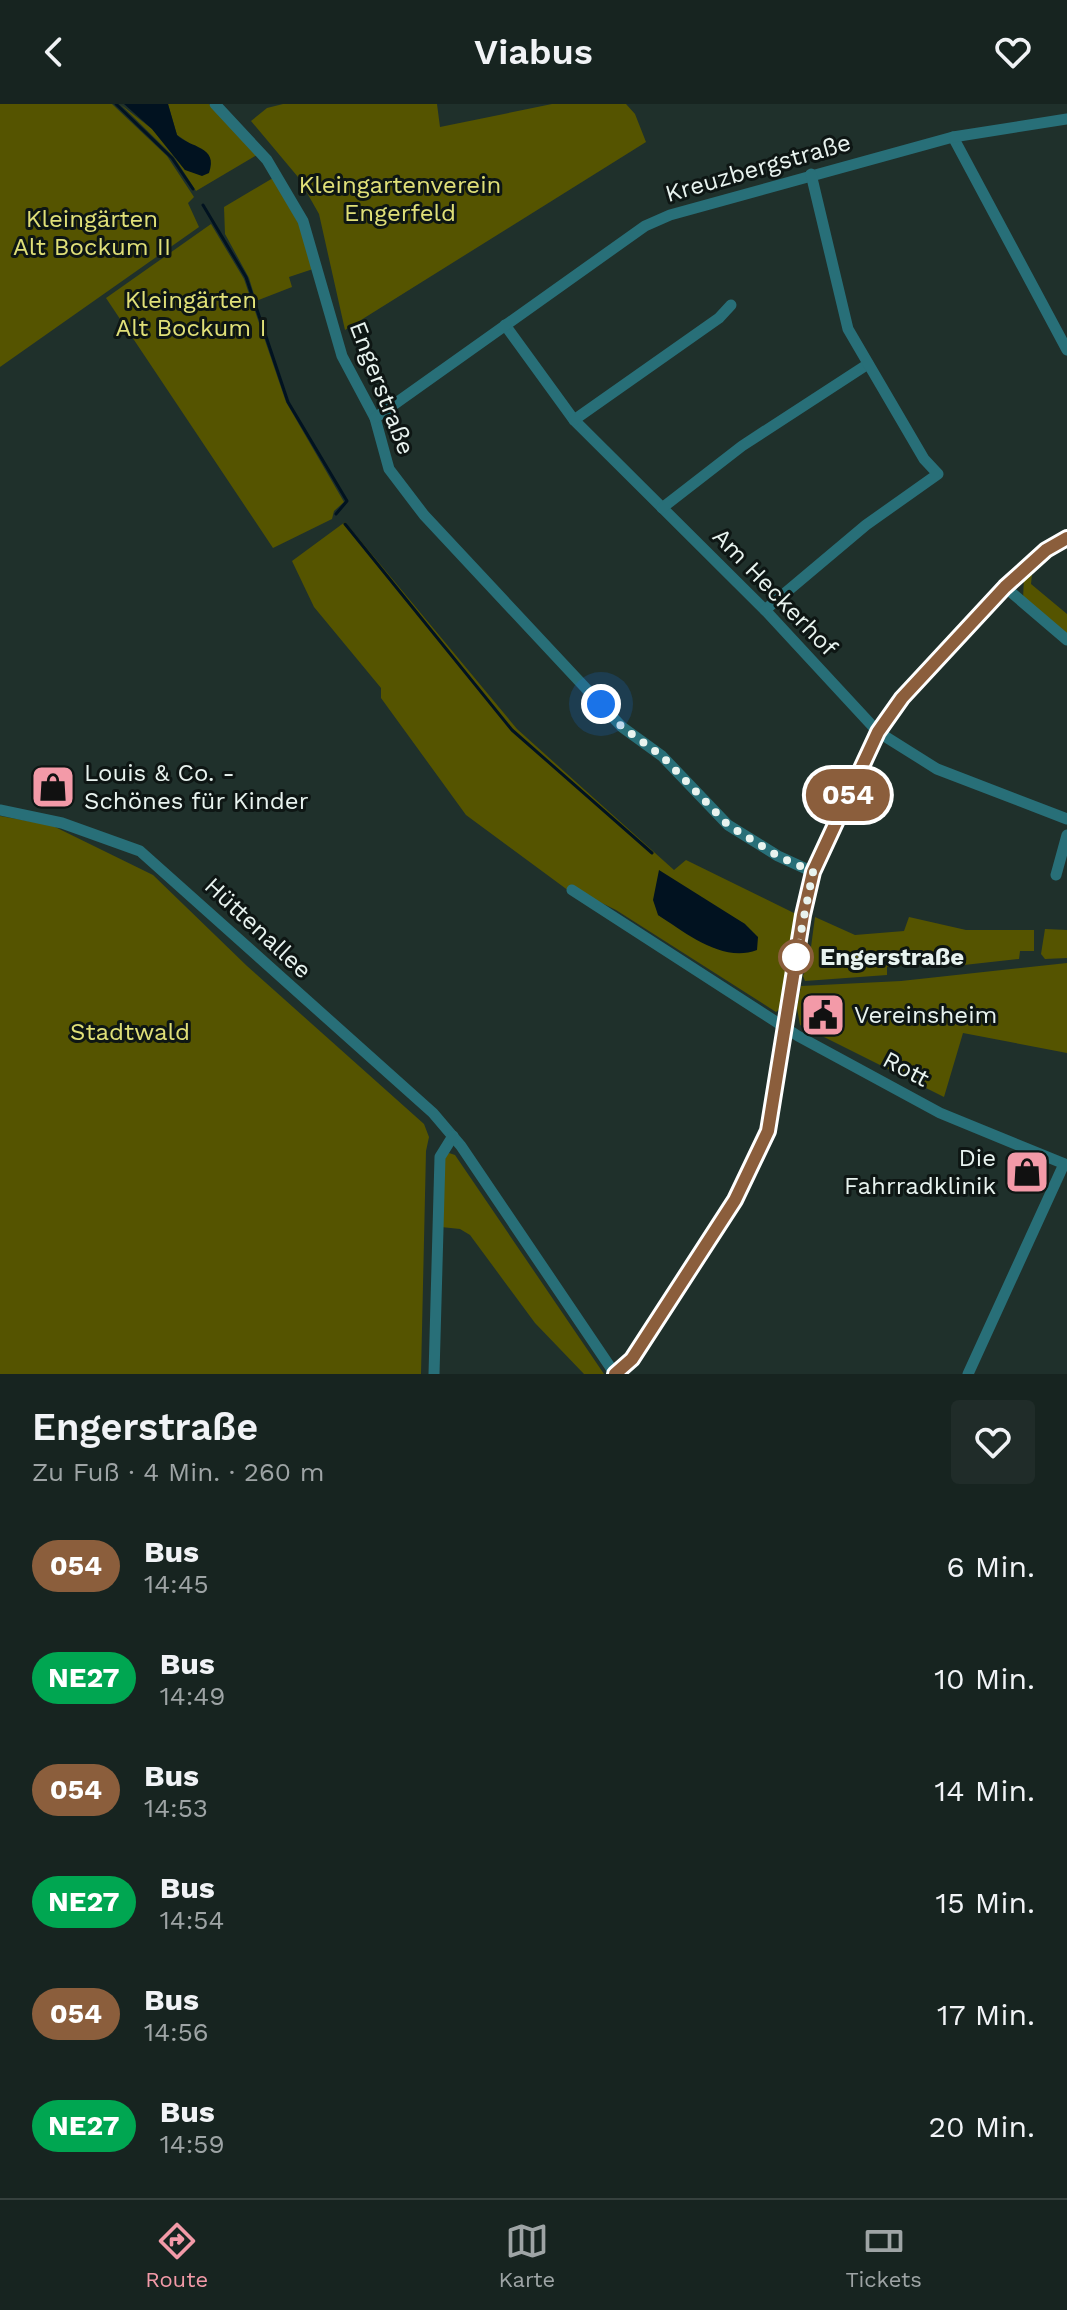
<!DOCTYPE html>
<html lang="de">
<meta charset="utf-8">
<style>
body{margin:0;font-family:"Work Sans",sans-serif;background:#202c29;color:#f1f3f6;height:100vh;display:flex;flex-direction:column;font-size:30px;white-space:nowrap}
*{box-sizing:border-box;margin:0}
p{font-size:26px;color:#9ea4a5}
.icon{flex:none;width:44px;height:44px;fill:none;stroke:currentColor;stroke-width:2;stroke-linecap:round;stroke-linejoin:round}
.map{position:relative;height:1270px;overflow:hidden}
.side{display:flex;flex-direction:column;background:#172420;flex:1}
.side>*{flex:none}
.badge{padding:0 16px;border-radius:26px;font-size:28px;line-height:52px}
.you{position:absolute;width:40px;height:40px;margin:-20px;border:6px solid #fff;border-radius:50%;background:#1a73e8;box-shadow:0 0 0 12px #1a73e833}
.map>.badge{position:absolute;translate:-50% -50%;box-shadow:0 0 0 4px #fff}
.round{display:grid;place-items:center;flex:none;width:84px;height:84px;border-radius:8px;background:#202c29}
.headline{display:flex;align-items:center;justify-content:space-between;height:136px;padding:0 32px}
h1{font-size:38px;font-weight:600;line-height:60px}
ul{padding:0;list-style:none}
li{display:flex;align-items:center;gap:24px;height:112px;padding:0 32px}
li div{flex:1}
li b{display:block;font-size:30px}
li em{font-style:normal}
li .badge{min-width:88px;font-weight:700;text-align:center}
header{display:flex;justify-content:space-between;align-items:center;height:104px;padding:0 32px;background:#172420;font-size:36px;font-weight:600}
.tab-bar{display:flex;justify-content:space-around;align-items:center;height:112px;border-top:2px solid #36413e;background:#172420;font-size:22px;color:#9ea4a5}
.tab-bar a{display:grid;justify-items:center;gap:4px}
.tab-bar .on{color:#f39aa8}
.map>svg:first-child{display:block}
.green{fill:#555400;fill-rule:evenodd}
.water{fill:#011220}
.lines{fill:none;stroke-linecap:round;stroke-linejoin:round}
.stream{stroke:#011220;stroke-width:3}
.minor{stroke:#286f78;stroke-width:11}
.line-casing{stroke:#fff;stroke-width:18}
.line{stroke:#8b5e3c;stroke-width:12}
.walk{stroke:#e8f3ef;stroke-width:8;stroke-dasharray:0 14.4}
.stop-dot{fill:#fff;stroke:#8b5e3c;stroke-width:4}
.labels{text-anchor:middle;stroke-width:6;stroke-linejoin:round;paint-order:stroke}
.street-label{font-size:24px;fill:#e8f3ef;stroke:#0e1614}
.park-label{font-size:24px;fill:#e0e078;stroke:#0e1614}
.poi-label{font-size:24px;fill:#e8f3ef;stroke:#0e1614;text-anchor:start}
.stop-label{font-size:24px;font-weight:bold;fill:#e8f3ef;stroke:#0e1614;text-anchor:start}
</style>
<header><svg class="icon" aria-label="back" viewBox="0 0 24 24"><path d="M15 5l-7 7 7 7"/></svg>Viabus<svg class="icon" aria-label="heart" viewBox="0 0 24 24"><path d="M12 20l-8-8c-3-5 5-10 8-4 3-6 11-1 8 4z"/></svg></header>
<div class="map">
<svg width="1067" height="1270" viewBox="0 0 1067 1270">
<rect width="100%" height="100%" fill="#1f302b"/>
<g class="green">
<polygon points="0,0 112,0 167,52 194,93 188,99 199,123 0,263"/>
<polygon points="120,0 152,25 185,66 189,39 177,31 168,0 209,0 257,51 196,87 174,53"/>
<polygon points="283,0 437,0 440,23 552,0 626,0 635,10 646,38 345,226 319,110 298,73 251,17 267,4"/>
<polygon points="273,74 299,120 313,165 289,173 292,183 256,197 249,174 225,130 224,103"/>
<polygon points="211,120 244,175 286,298 344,398 334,407 332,415 273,444 106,194"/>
<path d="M 345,418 L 517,625 L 674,766 L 686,756 L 796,810 L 782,903 L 776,908 L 616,806 L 571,784 L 569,787 L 466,711 L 381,594 L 381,584 L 314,503 L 292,457 ZM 714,803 L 745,820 L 715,844 L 658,811 Z"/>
<polygon points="1032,470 1031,480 1067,510 1067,533 1023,495 1024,473"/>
<polygon points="0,712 51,721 153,771 247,862 424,1020 429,1033 426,1047 421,1270 0,1270"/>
<polygon points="815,813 855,831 904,827 909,813 966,826 1034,826 1034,847 1020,847 1019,855 964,861 960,858 887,863 887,871 805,877 803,872 809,858"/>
<polygon points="1045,825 1067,826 1067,854 1045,855 1041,850"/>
<polygon points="1067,859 1067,949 963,929 944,993 800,921 797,904 801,882 901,877"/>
<polygon points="449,1049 455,1051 604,1270 584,1270 535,1219 470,1131 460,1125 441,1123 442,1055"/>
</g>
<g class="water">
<path d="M 124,0 L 168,0 L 177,31 C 190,44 219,42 209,69 L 202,72 L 185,66 L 152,25 Z"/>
<path d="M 659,766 L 745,820 L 758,833 L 757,846 C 722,859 686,829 658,811 L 653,796 Z"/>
</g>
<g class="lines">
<g class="stream">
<polyline points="116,0 172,54 193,85"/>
<polyline points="203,101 246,173 288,298 347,397 336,410"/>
<polyline points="345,420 512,626 652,749"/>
</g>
<g class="minor">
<polyline points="215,0 267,56 303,117 342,252 375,314 389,365 424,411 622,623 662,652 728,721 778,752 813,768"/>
<polyline points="953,33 1067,246"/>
<polyline points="505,221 574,316 765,506 878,628 937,665 1067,715"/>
<polyline points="375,314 645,122 670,111 953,33 1067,15"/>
<polyline points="574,316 719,214 731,201"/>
<polyline points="662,404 742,342 868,260"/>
<polyline points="1005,483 1067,536"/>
<polyline points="765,506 866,421 938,370 924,355 848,225 811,70"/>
<polyline points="0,706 62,719 140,747 433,1009 461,1042 615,1270"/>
<polyline points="1056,771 1067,731"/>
<polyline points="572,786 798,932 940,1009 1067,1061"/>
<polyline points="434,1270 440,1053 453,1032"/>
<polyline points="615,1270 632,1255 735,1096 768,1027 803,811 813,768 878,628 902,594 1005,483 1046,446 1067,434"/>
<polyline points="968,1270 1064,1060"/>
</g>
</g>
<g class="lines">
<g class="line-casing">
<polyline id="line" points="615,1270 632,1255 735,1096 768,1027 803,811 813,768 878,628 902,594 1005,483 1046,446 1067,434"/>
</g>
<use href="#line" class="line"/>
<polyline class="walk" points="601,600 622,623 662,652 728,721 778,752 813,768 795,858 796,853"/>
</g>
<defs>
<g id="shop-square" transform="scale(2.3)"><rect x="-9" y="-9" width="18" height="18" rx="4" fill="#f39aa8" stroke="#0e1614"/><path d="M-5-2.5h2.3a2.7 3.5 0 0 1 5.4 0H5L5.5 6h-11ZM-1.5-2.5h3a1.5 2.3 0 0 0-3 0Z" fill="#111"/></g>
<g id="civic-square" transform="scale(2.3)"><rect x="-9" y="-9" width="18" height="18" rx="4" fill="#f39aa8" stroke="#0e1614"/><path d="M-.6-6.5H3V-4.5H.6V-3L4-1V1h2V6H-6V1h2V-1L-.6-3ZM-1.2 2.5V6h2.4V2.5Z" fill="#111"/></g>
</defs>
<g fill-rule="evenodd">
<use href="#shop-square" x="53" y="683"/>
<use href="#civic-square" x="823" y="911"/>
<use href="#shop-square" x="1027" y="1068"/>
</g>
<circle class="stop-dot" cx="796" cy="853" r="16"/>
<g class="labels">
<g class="street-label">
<text transform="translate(758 64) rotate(-16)" y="8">Kreuzbergstraße</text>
<text transform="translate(382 284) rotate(69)" y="8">Engerstraße</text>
<text transform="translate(775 488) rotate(46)" y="8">Am Heckerhof</text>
<text transform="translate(258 824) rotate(43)" y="8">Hüttenallee</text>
<text transform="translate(906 965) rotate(28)" y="8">Rott</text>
</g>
<g class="park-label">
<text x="400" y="89">Kleingartenverein<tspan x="400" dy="28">Engerfeld</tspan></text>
<text x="92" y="123">Kleingärten<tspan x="92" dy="28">Alt Bockum II</tspan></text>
<text x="191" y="204">Kleingärten<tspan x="191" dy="28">Alt Bockum I</tspan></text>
<text x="130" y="936">Stadtwald</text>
</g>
<g class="poi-label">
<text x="84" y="677">Louis &amp; Co. -<tspan x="84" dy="28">Schönes für Kinder</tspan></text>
<text x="854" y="919">Vereinsheim</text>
<text x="996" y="1062" text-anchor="end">Die<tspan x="996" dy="28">Fahrradklinik</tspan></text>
</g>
<g class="stop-label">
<text x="820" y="861">Engerstraße</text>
</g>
</g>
</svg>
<div class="you" style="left:601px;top:600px"></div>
<b class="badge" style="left:848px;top:691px;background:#8b5e3c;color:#fff">054</b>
</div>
<section class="side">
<div class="headline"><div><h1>Engerstraße</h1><p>Zu Fuß · 4 Min. · 260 m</p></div><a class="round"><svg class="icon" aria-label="heart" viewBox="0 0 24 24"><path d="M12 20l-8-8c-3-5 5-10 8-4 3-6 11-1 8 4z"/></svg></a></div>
<ul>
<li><span class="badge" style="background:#8b5e3c;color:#fff">054</span><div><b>Bus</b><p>14:45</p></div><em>6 Min.</em></li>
<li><span class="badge" style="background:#00a651;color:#fff">NE27</span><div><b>Bus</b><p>14:49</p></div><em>10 Min.</em></li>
<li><span class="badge" style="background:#8b5e3c;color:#fff">054</span><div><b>Bus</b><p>14:53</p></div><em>14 Min.</em></li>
<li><span class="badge" style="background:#00a651;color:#fff">NE27</span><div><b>Bus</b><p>14:54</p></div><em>15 Min.</em></li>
<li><span class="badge" style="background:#8b5e3c;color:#fff">054</span><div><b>Bus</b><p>14:56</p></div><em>17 Min.</em></li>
<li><span class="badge" style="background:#00a651;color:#fff">NE27</span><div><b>Bus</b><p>14:59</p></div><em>20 Min.</em></li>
</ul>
</section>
<nav class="tab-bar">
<a class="on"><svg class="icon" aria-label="directions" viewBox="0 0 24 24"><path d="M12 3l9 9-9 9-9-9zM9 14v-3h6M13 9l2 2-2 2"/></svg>Route</a>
<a><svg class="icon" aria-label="map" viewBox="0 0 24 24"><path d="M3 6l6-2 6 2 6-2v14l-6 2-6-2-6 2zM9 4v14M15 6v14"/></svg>Karte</a>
<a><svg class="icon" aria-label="tickets" viewBox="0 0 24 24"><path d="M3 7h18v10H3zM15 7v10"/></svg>Tickets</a>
</nav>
